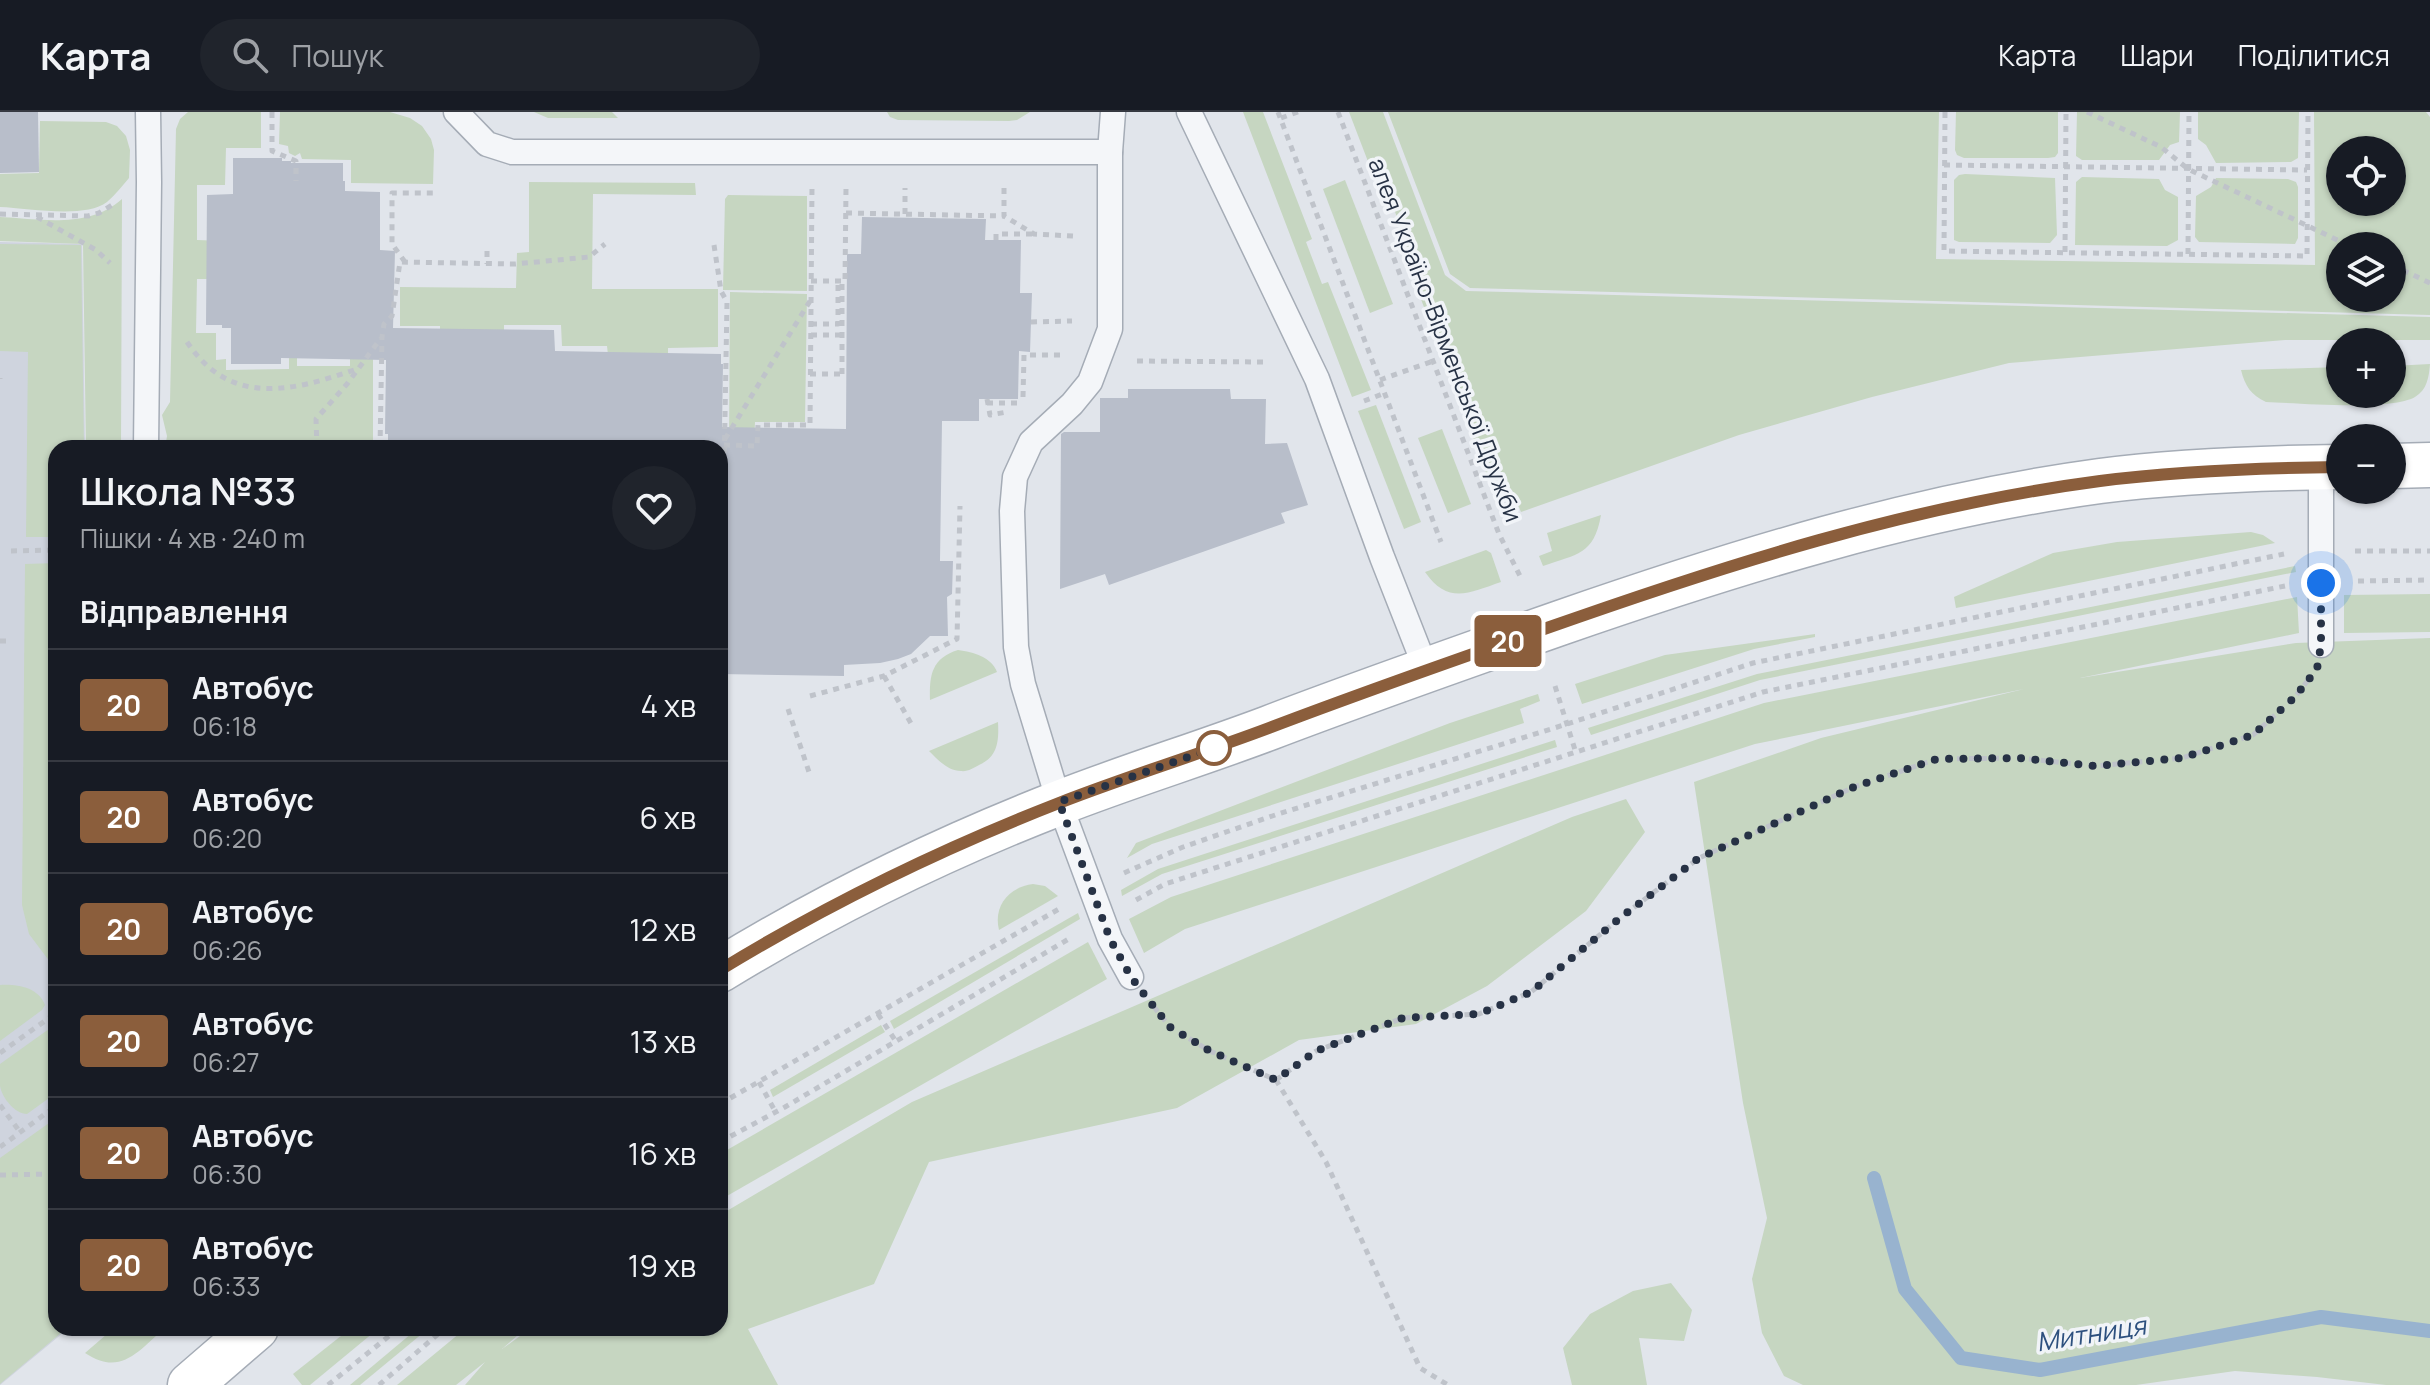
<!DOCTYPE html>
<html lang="uk">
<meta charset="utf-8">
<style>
body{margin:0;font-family:Manrope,sans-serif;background:#20242c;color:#f1f3f6;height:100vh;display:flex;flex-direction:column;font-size:30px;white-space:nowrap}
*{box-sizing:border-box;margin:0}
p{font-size:26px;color:#9ea1a6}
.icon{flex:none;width:44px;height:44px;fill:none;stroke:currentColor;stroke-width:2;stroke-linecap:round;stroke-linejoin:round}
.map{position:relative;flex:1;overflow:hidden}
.panel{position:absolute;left:48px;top:328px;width:680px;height:896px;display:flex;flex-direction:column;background:#171b24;border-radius:24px;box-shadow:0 2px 6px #0004}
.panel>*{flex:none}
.badge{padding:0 16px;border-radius:6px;font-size:28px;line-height:52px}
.buttons{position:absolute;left:2326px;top:24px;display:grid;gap:16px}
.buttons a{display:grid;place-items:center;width:80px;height:80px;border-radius:50%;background:#171b24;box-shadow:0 2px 6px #0004;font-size:40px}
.you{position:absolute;width:40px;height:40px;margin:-20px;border:6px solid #fff;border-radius:50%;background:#1a73e8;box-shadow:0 0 0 12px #1a73e833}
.map>.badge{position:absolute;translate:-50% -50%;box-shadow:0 0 0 4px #fff}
h2{padding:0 32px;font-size:30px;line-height:72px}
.round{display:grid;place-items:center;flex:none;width:84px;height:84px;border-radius:42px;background:#20242c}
.headline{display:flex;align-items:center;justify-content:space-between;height:136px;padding:0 32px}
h1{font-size:38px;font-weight:600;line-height:60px}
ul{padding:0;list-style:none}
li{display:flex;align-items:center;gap:24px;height:112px;padding:0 32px;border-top:2px solid #363941}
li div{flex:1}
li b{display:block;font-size:30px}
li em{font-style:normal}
li .badge{min-width:88px;font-weight:700;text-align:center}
header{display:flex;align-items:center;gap:48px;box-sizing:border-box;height:112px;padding:0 40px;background:#171b24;border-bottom:2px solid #363941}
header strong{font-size:38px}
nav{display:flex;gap:44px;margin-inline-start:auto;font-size:28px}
.search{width:560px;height:72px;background:#20242c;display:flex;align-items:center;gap:20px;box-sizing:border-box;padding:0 28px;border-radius:44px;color:#9ea1a6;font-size:30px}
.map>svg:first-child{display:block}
.built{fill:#cfd4de}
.green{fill:#c6d6c1;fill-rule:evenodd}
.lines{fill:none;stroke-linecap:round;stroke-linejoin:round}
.stream{stroke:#98b3cf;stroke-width:14}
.building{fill:#b8beca}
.service-casing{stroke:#a5acb6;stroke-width:27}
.secondary-casing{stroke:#a5acb6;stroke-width:47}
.path{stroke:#bfc3ca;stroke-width:5;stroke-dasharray:6 6;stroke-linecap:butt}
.service{stroke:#f4f6f9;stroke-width:24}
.secondary{stroke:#fff;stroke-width:44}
.line-casing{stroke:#fff;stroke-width:18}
.line{stroke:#8b5e3c;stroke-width:12}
.walk{stroke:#273245;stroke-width:8;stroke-dasharray:0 14.4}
.stop-dot{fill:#fff;stroke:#8b5e3c;stroke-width:4}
.labels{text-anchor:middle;stroke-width:7;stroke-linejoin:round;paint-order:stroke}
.street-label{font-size:24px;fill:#273245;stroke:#f1f4f8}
.water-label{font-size:26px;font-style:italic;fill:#2d507e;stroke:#f1f4f8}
</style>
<header>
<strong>Карта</strong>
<div class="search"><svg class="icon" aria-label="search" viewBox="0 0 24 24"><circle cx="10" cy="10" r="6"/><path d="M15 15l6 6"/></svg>Пошук</div>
<nav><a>Карта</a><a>Шари</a><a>Поділитися</a></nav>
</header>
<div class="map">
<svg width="2430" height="1273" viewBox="0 0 2430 1273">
<rect width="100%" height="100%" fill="#e1e5eb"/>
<polygon class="built" points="0,130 82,132 85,336 56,336 56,1216 69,1216 0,1273"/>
<g class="green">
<polygon points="188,0 261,0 261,36 226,36 225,73 197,73 197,128 223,129 224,167 197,167 196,221 216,221 216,248 226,247 226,258 289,257 289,235 297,236 297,254 350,254 350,228 373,228 373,336 165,336 167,324 162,303 170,290 176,17 180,7"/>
<polygon points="280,0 390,0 410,6 422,14 431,27 434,38 433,72 351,71 351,48 302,47 300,41 295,44 289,41 288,34 279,32"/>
<polygon points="534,0 612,0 618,6 548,6"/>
<polygon points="887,0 1030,0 1017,8 1009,9 898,8 890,5"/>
<polygon points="1243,0 1263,0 1312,127 1306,130 1322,172 1328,170 1371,278 1352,285"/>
<polygon points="1349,0 1383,0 1445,163 1466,179 2430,205 2430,228 2285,228 2009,251 1872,285 1739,323 1521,400 1512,378 1495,384 1404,142 1409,139 1394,97 1387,99"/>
<path d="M 1388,0 L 1939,0 L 1936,147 L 2315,153 L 2314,0 L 2426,0 L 2430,5 L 2430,203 L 1470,176 L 1450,162 ZM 2340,38 L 2392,38 L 2392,90 L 2340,90 ZM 2340,134 L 2392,134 L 2392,186 L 2340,186 Z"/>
<polygon points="1956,0 2058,0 2058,41 2055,45 2048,46 1964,46 1957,43 1955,38"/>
<polygon points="2077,0 2180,0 2179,30 2170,33 2159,48 2082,48 2076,44"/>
<polygon points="2198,0 2299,0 2298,46 2291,50 2216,51 2206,33 2198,27"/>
<path d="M 40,9 L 106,10 L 117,14 L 126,24 L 130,38 L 129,66 C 122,74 115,83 107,90 C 85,107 28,96 0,95 L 0,62 L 39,61 Z"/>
<polygon points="1965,62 2055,66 2057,123 2050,131 1959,130 1954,128 1954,68 1959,63"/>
<polygon points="2082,65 2159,67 2165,78 2178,85 2178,128 2167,134 2075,133 2076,70"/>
<polygon points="2216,66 2288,67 2296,70 2298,75 2298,126 2295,132 2199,130 2195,125 2196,84 2211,75"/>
<polygon points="1345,68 1393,192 1370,201 1323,77"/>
<polygon points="529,70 695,71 696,83 593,82 592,177 718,177 718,235 668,236 668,249 608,243 607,234 562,234 561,213 504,213 504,225 440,223 440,214 400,214 400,175 516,176 517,141 529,140"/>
<polygon points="728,83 807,84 807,179 723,178 725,87"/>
<path d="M 122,87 L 121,336 L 86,336 L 83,132 L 0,129 L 0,105 C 41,107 89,117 122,87 Z"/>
<polygon points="0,132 81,133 84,336 56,336 56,425 26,425 28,240 0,239"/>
<polygon points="730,180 807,182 805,310 755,310 754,332 729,332"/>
<path d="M 2430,252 C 2429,265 2427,278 2415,285 C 2391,299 2298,291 2266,290 C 2251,283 2245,274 2241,258 L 2340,255 L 2340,282 L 2392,282 L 2392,254 Z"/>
<polygon points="1376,293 1421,410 1404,417 1358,299"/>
<polygon points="1442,317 1471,392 1448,401 1418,326"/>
<path d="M 1601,403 C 1594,443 1577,442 1543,454 L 1539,444 L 1552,439 L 1547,421 Z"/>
<polygon points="2251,420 2263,423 2275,431 1956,496 1954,485 2053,441 2117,430"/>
<path d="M 1486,438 L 1491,441 L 1501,470 C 1469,481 1448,493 1425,460 Z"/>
<polygon points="56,451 56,858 29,822 22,793 25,452"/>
<polygon points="2295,454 2296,460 1760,568 1591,623 1588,616 1757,562"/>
<polygon points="2430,482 2430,520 2344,521 2344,483"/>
<polygon points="2297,485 2299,521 2080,566 2296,531 2430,526 2430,1273 2386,1273 2317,1265 2235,1259 2136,1273 1803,1273 1784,1264 1762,1221 1752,1167 1767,1106 1743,991 1694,670 1821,626 2024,577 1755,632 1185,817 1144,841 1129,807 1171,785 1764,591"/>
<polygon points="1815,522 1815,525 1754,537 1582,592 1575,572 1665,543"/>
<path d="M 958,538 C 974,540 991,545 997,560 L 930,588 C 929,563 932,546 958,538 Z"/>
<polygon points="1538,582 1540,589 1520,597 1524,611 1152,732 1127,746 1136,731 1450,611"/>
<path d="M 998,610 C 999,629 998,645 979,653 C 974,656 967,660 961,659 C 948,659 938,648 929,639 Z"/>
<polygon points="1555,628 1557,635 1162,762 1122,784 1121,778 1158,757"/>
<polygon points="1626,687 1645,720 1586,799 1487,874 1416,912 1299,928 1177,996 929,1050 874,1172 748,1217 778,1273 465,1273 485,1250 456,1273 397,1273 466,1216 526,1216 502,1237 531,1216 720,1216 720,1103 912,990 1572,705"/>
<path d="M 1033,772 L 1045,774 L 1058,784 L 999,818 C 993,794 1009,775 1033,772 Z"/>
<polygon points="1078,801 1080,807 894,917 890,909"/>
<polygon points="1088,830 1107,867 720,1088 720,1042"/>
<path d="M 0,873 C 17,872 38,875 45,893 L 42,898 L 0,929 Z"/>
<path d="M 56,912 L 56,981 L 27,1002 C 15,1002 2,986 0,974 C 0,967 0,959 0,952 Z"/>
<polygon points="881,913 885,920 773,985 770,978"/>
<polygon points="56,1006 56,1216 67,1216 0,1272 0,1046"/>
<polygon points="1671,1171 1692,1198 1684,1229 1639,1226 1647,1273 1572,1273 1563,1236 1590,1202 1633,1179"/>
<path d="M 114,1216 L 165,1216 C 138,1239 121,1265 85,1241 Z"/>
<polygon points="351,1216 379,1216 310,1273 302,1273 293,1262"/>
<polygon points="418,1216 429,1216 360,1273 350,1273"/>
</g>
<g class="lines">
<polyline class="stream" points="1874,1066 1905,1177 1961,1246 2040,1258 2321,1205 2430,1219"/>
</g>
<g class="building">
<polygon points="0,0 38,0 39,60 0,61"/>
<polygon points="233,46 282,46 282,49 291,49 291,51 343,51 343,69 345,69 345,79 380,80 380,138 395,139 393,216 554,218 555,239 721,242 721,252 723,252 722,315 846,317 847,142 861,142 862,105 986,107 985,128 1021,128 1020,181 1032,181 1031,210 1030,240 1019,239 1018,287 979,287 979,309 942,309 940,449 953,449 952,482 947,485 948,524 930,524 911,542 898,547 880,551 844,553 844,564 720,562 720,336 552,336 552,333 527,333 527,331 388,328 388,322 385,322 386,248 281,246 281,252 231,252 231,216 222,216 222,213 206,213 207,83 233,82"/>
<polygon points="1128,277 1230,277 1231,287 1266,287 1265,332 1287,331 1308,393 1281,401 1285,411 1109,473 1105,462 1060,477 1061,322 1064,320 1100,320 1100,286 1128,286"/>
</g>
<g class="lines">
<g class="service-casing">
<g id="service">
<polyline points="456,0 487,32 512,40 1110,40"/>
<polyline points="1113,0 1110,40 1110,217 1090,270 1072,292 1031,330 1015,365 1012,399 1016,535 1023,572 1059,690 1110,827 1131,865"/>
<polyline points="1189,0 1317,267 1382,445 1426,557"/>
<polyline points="146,336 149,70 148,0"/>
<polyline points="2321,355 2321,533"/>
</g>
</g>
<g class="secondary-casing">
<g id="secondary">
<polyline points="2392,354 2430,353"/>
<path d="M 720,858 C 828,792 941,737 1059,691 C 1128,664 1200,642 1269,616 C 1366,579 1463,545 1560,511 C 1736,450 1915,394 2100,369 C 2179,359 2260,356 2340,355"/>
<polyline points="190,1273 256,1216"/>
</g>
</g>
<g class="path">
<polyline points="272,0 272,39 296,49 296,69"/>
<polyline points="1278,0 1441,430"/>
<polyline points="1338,0 1499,422 1521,466"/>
<polyline points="1945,0 1944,139 2307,144 2308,0"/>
<polyline points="2087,0 2161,35 2188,57 2350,134"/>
<polyline points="1281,6 1298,0"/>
<polyline points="1944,53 2307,58"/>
<polyline points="1004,76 1004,104 1034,122 1073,124"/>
<polyline points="846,101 1004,104"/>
<polyline points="0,102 88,104 99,101 112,93"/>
<polyline points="905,102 905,76"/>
<polyline points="37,105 96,138 110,151"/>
<polyline points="996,128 996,122 1033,122"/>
<polyline points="714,133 721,179 727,190 724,360 720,360"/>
<polyline points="487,139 487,152"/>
<polyline points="2065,140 2066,0"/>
<polyline points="2188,142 2189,0"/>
<polyline points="405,150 392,132 392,81 437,81"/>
<polyline points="2392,153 2430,171"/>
<polyline points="811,169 845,169 846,76"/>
<polyline points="1031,210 1072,209"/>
<polyline points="811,212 838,212 838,169"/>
<polyline points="811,223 846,223"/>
<path d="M 187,230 C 231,296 293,279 357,257"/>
<polyline points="1137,249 1267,250"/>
<polyline points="810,262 845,262"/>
<polyline points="842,262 842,168"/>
<polyline points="0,267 0,266"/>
<polyline points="1380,268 1433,249"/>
<polyline points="1023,285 1024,243 1060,243"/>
<polyline points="987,287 990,303 1007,300"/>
<polyline points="1364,289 1385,281"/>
<polyline points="987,291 1019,291"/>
<polyline points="725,327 810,189"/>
<polyline points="724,333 757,334 758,313 810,313 812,75"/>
<polyline points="380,335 410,336"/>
<polyline points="481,335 481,336"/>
<polyline points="317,336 316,307 347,272 381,226"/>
<polyline points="380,336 382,225 384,212 392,204 400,150 515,152 589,145 605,132"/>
<polyline points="11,439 56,438"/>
<polyline points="2355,439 2430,439"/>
<polyline points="2358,469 2430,468"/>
<polyline points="0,529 11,529"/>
<polyline points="884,564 912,613"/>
<polyline points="1555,574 1576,641"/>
<polyline points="810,584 884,564 957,527 960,394"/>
<polyline points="788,597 810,663"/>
<polyline points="1124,761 1183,735 1278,702 1567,612 1753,551 2284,442"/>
<polyline points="1136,788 1165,772 1763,580 2285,474"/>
<polyline points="1154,895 1170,915 1210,939 1276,968 1326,1050 1420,1256 1448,1273"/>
<polyline points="878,902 895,928"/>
<polyline points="0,941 56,901"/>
<polyline points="1276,968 1316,939 1403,906 1479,902 1531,880 1620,806 1699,746 1854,675 1937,647 2019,646 2095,654 2182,646 2253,623 2295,585 2308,568"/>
<polyline points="759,970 775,999"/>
<polyline points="720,992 1059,797"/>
<polyline points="0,993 20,1020"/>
<polyline points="720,1030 785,995 1072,825"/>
<polyline points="0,1035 56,994"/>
<polyline points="0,1063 56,1062"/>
<polyline points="328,1273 399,1216"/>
<polyline points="379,1273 445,1216"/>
</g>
<use href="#service" class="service"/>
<use href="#secondary" class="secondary"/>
</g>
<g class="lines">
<g class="line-casing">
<path id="line" d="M 720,858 C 828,792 941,737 1059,691 C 1128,664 1200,642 1269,616 C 1361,581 1452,549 1544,517 C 1725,453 1909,394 2100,369 C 2179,359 2260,356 2340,355"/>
</g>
<use href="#line" class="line"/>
<polyline class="walk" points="1214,636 1059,690 1110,827 1131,865 1150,890 1170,915 1210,939 1276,968 1316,939 1403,906 1479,902 1531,880 1620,806 1699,746 1854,675 1937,647 2019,646 2095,654 2182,646 2253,623 2295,585 2317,557 2321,533 2321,471"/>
</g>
<circle class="stop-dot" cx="1214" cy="636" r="16"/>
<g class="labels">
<g class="street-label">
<text transform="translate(1445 228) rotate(69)" y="8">алея Україно-Вірменської Дружби</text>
</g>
<g class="water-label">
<text transform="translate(2091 1222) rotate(-9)" y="9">Митниця</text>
</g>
</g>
</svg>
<div class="buttons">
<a><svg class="icon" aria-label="locate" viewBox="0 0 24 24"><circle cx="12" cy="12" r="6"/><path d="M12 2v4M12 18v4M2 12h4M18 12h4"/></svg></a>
<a><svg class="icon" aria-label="layers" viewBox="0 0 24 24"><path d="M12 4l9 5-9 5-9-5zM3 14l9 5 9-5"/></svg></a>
<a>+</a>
<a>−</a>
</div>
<div class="you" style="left:2321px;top:471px"></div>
<b class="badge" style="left:1508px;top:529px;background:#8b5e3c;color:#fff">20</b>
<section class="panel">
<div class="headline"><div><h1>Школа №33</h1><p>Пішки · 4 хв · 240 m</p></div><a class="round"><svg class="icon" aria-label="heart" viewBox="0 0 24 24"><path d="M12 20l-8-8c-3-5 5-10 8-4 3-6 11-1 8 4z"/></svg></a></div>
<h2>Відправлення</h2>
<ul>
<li><span class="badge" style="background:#8b5e3c;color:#fff">20</span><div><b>Автобус</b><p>06:18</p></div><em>4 хв</em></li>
<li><span class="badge" style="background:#8b5e3c;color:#fff">20</span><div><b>Автобус</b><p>06:20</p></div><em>6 хв</em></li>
<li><span class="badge" style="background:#8b5e3c;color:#fff">20</span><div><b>Автобус</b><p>06:26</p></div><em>12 хв</em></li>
<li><span class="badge" style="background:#8b5e3c;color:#fff">20</span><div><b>Автобус</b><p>06:27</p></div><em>13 хв</em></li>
<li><span class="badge" style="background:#8b5e3c;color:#fff">20</span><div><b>Автобус</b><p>06:30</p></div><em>16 хв</em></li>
<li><span class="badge" style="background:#8b5e3c;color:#fff">20</span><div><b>Автобус</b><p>06:33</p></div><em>19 хв</em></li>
</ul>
</section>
</div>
